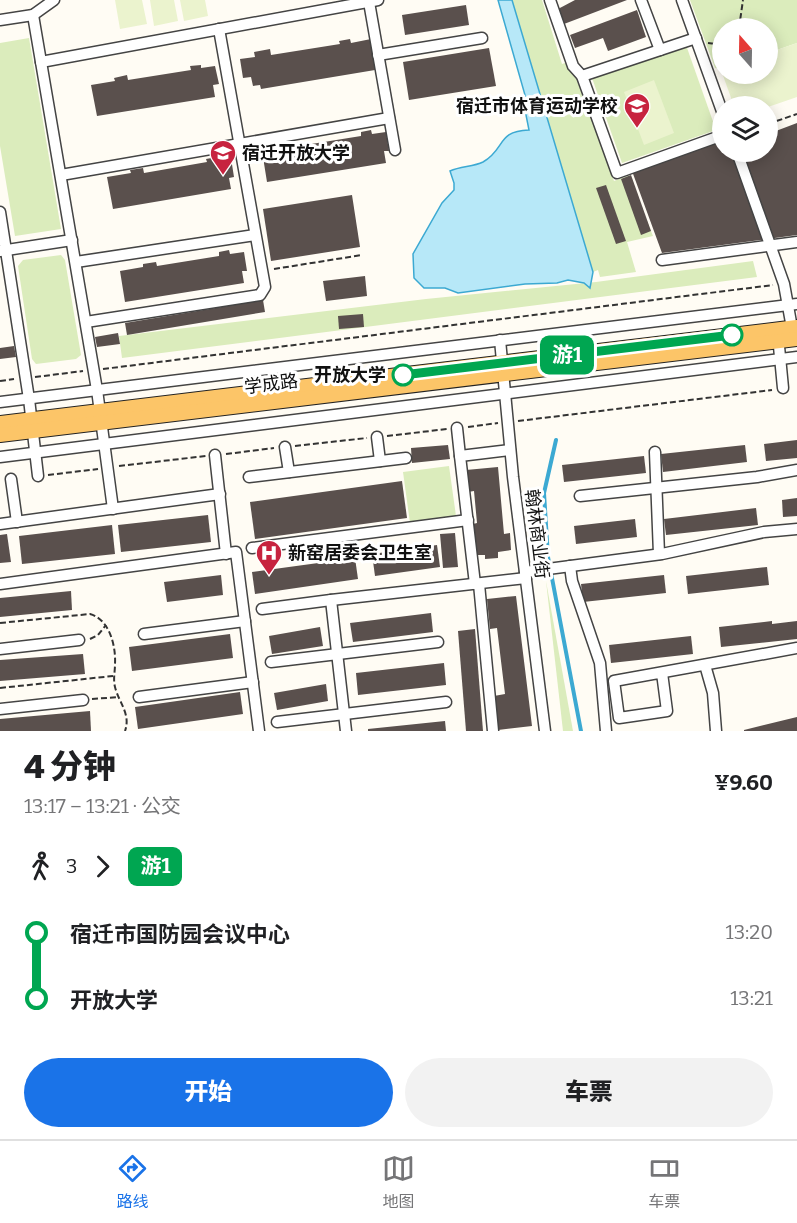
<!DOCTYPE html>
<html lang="zh">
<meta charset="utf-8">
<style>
body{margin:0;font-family:Bitter,"Noto Sans SC",serif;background:#f2f2f2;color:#202124;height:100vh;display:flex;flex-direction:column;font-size:22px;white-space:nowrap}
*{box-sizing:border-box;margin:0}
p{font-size:20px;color:#757577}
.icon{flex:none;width:33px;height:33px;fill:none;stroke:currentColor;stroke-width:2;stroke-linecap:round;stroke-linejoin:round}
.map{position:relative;height:731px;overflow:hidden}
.sheet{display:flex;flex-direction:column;background:#fff;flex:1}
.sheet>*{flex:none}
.badge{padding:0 12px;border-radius:9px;font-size:21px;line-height:39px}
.needle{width:39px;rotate:340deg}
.controls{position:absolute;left:712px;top:18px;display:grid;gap:12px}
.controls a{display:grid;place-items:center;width:66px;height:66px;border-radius:50%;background:#fff;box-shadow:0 3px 15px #0003;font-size:30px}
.map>.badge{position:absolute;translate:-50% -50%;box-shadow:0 0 0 3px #fff}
.legs{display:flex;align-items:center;gap:9px;height:66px;padding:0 24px;font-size:20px}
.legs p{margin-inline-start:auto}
.head{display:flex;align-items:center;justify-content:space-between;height:102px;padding:0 24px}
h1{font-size:33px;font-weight:800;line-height:45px}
.primary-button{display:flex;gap:12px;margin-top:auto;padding:12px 24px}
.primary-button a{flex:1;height:69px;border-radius:36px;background:#1a73e8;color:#fff;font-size:24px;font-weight:800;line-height:69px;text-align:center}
.primary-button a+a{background:#f2f2f2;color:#202124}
ul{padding:0 24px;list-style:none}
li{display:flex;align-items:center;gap:21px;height:66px;font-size:22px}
li i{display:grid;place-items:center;width:9px;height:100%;margin:0 8px;background:currentColor}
li i::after{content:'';width:15px;height:15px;margin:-8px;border:4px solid;border-radius:50%;background:#fff}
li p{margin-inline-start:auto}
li:first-child i{background:linear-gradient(#0000 50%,currentColor 0)}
li:last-child i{background:linear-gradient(currentColor 50%,#0000 0)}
.menu{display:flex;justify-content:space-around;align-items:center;height:84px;border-top:2px solid #e0e0e0;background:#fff;font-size:16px;color:#757577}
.menu a{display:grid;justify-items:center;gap:3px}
.menu .selected{color:#1a73e8}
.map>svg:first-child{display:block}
.green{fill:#dbecbc}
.pitch{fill:#ebf3ce}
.water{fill:#b7e8f8;stroke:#3ca9d2;stroke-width:1.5}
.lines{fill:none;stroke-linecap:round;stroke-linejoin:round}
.stream{stroke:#3ca9d2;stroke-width:4}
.building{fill:#5a504d}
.minor-casing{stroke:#444;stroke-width:13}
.major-casing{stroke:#222;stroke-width:16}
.path{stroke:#333;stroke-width:2;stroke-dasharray:6 3;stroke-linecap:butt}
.minor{stroke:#fff;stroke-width:10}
.major{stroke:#fcc568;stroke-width:14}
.line-1-casing{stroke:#fff;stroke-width:14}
.line-1{stroke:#00a651;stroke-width:9}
.stop-1-dot{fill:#fff;stroke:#00a651;stroke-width:3}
.labels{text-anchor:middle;stroke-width:6;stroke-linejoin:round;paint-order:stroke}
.poi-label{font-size:18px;font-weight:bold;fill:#111;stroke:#fff;text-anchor:start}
.stop-label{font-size:18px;font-weight:bold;fill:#111;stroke:#fff;text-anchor:end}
.street-label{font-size:18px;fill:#111;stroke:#fff}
</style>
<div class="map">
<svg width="797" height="731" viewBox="0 0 797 731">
<rect width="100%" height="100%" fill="#fffcf4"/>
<g class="green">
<polygon points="512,0 542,0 562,64 568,62 575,75 614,181 629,175 653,236 627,242 636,272 600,277 598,270 593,272"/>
<polygon points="690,0 797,0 797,43 768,53 768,28 723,28 723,69 715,68"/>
<polygon points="29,38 61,229 15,236 0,146 0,43"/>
<polygon points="686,45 716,130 622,163 592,78"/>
<polygon points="61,255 65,260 81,355 76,359 36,364 32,359 18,266 23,260"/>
<polygon points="753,261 757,277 122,358 119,336 426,299 596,282"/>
<polygon points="449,466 456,516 410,523 403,472"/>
<polygon points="546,581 573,731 563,731"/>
</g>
<g class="pitch">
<polygon points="115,0 142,0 147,24 120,29"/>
<polygon points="150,0 174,0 178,21 154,26"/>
<polygon points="180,0 205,0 208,16 184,21"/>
<polygon points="797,43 797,97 768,107 734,106 721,70 723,69 723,74 768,74 768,53"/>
<polygon points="654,80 674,133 644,145 624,92"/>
</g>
<path class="water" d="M 498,0 L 512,0 L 593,272 L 590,288 L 584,283 L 568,280 L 557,283 L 525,284 L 458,293 L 445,288 L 424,288 L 414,278 L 413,254 L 442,203 L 454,190 L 454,183 L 450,171 C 461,166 473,167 483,162 C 506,149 496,131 529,130 L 524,105 L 525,95 Z"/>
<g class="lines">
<polyline class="stream" points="556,440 544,493 548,557 581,731"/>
</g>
<g class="building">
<polygon points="575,0 627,0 564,24 558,9"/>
<polygon points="466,5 469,25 405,35 402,15"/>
<polygon points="637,10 646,37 608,51 603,38 575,48 570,35"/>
<polygon points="376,38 381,69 261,89 260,85 253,86 251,77 243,78 240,59 255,57 254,52 270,49 271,55 340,44 339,41 350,39 351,43"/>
<polygon points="489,48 496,86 409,100 403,62"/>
<polygon points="201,65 201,68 215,66 219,84 213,85 215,97 97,116 91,85 115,81 114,78 127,75 128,80 191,70 190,66"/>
<polygon points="797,123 797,235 662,253 632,171 723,139 723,152 768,152 768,134"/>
<polygon points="371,130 372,134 386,132 389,151 384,151 386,163 267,182 262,151 285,147 285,144 298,142 299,146 361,136 361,132"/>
<polygon points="217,157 217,161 231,158 234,177 229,178 231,189 113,209 107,177 131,173 130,170 143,168 144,173 207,162 206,159"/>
<polygon points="631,175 651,231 641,235 621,179"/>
<polygon points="606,185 626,241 616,244 596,188"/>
<polygon points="352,195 360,247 271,261 263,209"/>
<polygon points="229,250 230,254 244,252 247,271 242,271 244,283 125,302 120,271 143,267 143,264 156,262 157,266 219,256 219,252"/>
<polygon points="365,276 367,296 326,301 323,281"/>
<polygon points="263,300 265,312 127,335 125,323"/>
<polygon points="363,314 364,327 339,329 338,316"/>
<polygon points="118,333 120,344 97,347 95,337"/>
<polygon points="14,346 16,357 0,359 0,348"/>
<polygon points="797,440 797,458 766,461 764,444"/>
<polygon points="448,445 450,459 412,463 411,448"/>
<polygon points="745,445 747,462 663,472 661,454"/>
<polygon points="644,456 646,473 564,482 562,465"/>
<polygon points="498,467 504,534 510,533 511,550 498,552 498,558 485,559 485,555 476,555 473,524 477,523 474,491 468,492 466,470"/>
<polygon points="402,481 407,518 255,539 250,502"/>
<polygon points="797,498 797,516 783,517 782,500"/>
<polygon points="756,508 758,525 666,535 664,519"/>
<polygon points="208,515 211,542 121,552 118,525"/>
<polygon points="635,519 637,537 576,544 574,526"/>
<polygon points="112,525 115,554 22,564 19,536"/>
<polygon points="455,533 458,567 443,568 440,534"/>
<polygon points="7,534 11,562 0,563 0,535"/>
<polygon points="437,545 440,567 375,576 372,554"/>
<polygon points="355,558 358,579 255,594 252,572"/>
<polygon points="767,567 769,585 688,594 686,576"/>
<polygon points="221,575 223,595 167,602 164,582"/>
<polygon points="664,575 666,593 583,602 581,584"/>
<polygon points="71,591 72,610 0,617 0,598"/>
<polygon points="516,596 532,726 498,730 494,696 505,694 497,628 490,629 487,599"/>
<polygon points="431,613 433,632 353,642 350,623"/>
<polygon points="772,621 772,624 797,621 797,639 721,647 719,627"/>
<polygon points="320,627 323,646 272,654 269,636"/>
<polygon points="475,629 483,731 466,731 458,631"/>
<polygon points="230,634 233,658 132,671 129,647"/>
<polygon points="691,636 693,654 611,663 609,645"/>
<polygon points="83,654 85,674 0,681 0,660"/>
<polygon points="444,663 446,685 358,695 356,673"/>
<polygon points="326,684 328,701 277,710 274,693"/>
<polygon points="240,692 243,714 138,729 135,707"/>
<polygon points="90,711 91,731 0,731 0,719"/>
<polygon points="797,717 797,731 744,731 744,730"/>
<polygon points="445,721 446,731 368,731 368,729"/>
</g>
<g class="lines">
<g class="minor-casing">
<g id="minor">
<polyline points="550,0 573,66 582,76 617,173 723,135"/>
<polyline points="641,0 660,50"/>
<polyline points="682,0 723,114"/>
<polyline points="369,2 395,150"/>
<polyline points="33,15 97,390 113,509"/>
<polyline points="0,20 33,15 54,0"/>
<polyline points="378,55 482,38"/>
<polyline points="41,62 378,0"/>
<polyline points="582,76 696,38"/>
<polyline points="737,152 784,284 792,328"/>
<polyline points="61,175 389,118"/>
<polyline points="0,212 29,399 38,476"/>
<polyline points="0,251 72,240"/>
<polyline points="662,260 797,242"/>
<polyline points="76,262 255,235"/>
<polyline points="86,322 260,295 265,287 219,29"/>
<polyline points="778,336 783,388"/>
<polyline points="500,340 513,477 545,731"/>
<polyline points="0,402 797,304"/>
<polyline points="457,428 460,456"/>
<polyline points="377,437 380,461"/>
<polyline points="285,447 289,472"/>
<polyline points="655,452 659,554"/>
<polyline points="215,455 226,554"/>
<polyline points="0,457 797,357"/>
<polyline points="249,477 406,458"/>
<polyline points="11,479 17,522"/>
<polyline points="580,496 757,477 797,470"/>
<polyline points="0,524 220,494"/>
<polyline points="252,548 468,520"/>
<polyline points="570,566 572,581 600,663 606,731"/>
<polyline points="525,572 662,554 764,532 797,529"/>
<polyline points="0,584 236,552 259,731"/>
<polyline points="475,584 460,456 510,450"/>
<polyline points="479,584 493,731"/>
<polyline points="331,600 346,731"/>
<polyline points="262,609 331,600 526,578"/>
<polyline points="144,634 245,621"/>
<polyline points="0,649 79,640"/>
<polyline points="271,662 438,642"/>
<polyline points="705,665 713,693 716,731"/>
<polyline points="662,673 667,711 619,718 614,681 797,648"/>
<polyline points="139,697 253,682"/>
<polyline points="0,709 83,700"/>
<polyline points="277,722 446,702"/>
</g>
</g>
<g class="major-casing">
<g id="major">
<polyline points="0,423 797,327"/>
<polyline points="0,435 797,339"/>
</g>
</g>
<g class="path">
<polyline points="739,28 743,0"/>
<polyline points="708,43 723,45"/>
<polyline points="768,46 772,54"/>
<polyline points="768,124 797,114"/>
<polyline points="274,269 362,255"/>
<polyline points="103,369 773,285"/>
<polyline points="35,377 83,371"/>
<polyline points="0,381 14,379"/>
<polyline points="518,421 772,390"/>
<polyline points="468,427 498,423"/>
<polyline points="387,436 447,429"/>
<polyline points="295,446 367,438"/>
<polyline points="226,454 274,448"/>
<polyline points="119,466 206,456"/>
<polyline points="48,475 98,469"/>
<path d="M 0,623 L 90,614 C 109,619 116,645 115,664 C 115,672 113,679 115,687 C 119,703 131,714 125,731"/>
<polyline points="90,639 98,635 106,625"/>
<polyline points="0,688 113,676"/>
<polyline points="92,699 119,697"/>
</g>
<use href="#minor" class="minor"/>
<use href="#major" class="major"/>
</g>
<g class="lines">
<g class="line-1-casing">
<polyline id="line-1" points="403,375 732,335"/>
</g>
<use href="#line-1" class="line-1"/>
</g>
<defs>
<g id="school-pin" transform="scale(1.35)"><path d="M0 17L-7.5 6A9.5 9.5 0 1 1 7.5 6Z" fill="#c7233f" stroke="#fff"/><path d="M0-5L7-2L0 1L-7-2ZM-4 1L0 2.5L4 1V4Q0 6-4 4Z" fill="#fff"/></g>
<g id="university-pin" transform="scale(1.35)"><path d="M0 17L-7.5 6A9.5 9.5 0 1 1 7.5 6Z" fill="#c7233f" stroke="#fff"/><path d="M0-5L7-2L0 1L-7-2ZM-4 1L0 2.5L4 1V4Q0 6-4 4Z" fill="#fff"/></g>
<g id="hospital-pin" transform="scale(1.35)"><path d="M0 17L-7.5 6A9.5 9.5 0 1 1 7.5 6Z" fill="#c7233f" stroke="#fff"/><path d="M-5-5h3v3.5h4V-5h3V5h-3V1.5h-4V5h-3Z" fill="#fff"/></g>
</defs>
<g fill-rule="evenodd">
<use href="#school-pin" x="637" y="106"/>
<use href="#university-pin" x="223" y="153"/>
<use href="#hospital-pin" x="269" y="553"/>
</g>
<g class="stop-1-dot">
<circle cx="732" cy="335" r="10"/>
<circle cx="403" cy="375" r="10"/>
</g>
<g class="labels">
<g class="poi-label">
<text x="618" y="112" text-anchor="end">宿迁市体育运动学校</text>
<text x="242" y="159">宿迁开放大学</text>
<text x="288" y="559">新窑居委会卫生室</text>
</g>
<g class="stop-label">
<text x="386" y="381">开放大学</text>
</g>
<g class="street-label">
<text transform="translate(271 384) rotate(-7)" y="6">学成路</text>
<text transform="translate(537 534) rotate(83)" y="6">翰林商业街</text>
</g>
</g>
</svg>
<div class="controls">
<a><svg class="needle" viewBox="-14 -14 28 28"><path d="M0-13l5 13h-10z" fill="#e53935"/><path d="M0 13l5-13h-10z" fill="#757577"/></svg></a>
<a><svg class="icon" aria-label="layers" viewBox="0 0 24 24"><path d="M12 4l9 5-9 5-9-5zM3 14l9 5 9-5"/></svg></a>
</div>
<b class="badge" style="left:567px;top:355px;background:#00a651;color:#fff">游1</b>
</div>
<section class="sheet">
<div class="head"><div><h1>4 分钟</h1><p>13:17 – 13:21 · 公交</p></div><b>¥9.60</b></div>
<div class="legs"><svg class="icon" aria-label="walk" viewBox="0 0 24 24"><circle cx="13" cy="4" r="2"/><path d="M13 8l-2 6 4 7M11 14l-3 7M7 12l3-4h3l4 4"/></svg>3<svg class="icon" aria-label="forward" viewBox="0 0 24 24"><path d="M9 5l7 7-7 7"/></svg><b class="badge" style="background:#00a651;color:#fff">游1</b></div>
<ul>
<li><i style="color:#00a651"></i><b>宿迁市国防园会议中心</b><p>13:20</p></li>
<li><i style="color:#00a651"></i><b>开放大学</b><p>13:21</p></li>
</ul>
<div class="primary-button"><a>开始</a><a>车票</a></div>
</section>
<nav class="menu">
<a class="selected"><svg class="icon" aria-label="directions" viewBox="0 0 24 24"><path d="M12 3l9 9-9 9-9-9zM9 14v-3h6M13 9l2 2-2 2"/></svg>路线</a>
<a><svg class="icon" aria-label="map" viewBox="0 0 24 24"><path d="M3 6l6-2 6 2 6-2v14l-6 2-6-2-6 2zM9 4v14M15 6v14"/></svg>地图</a>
<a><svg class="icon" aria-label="tickets" viewBox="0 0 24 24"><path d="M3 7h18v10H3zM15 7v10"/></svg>车票</a>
</nav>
